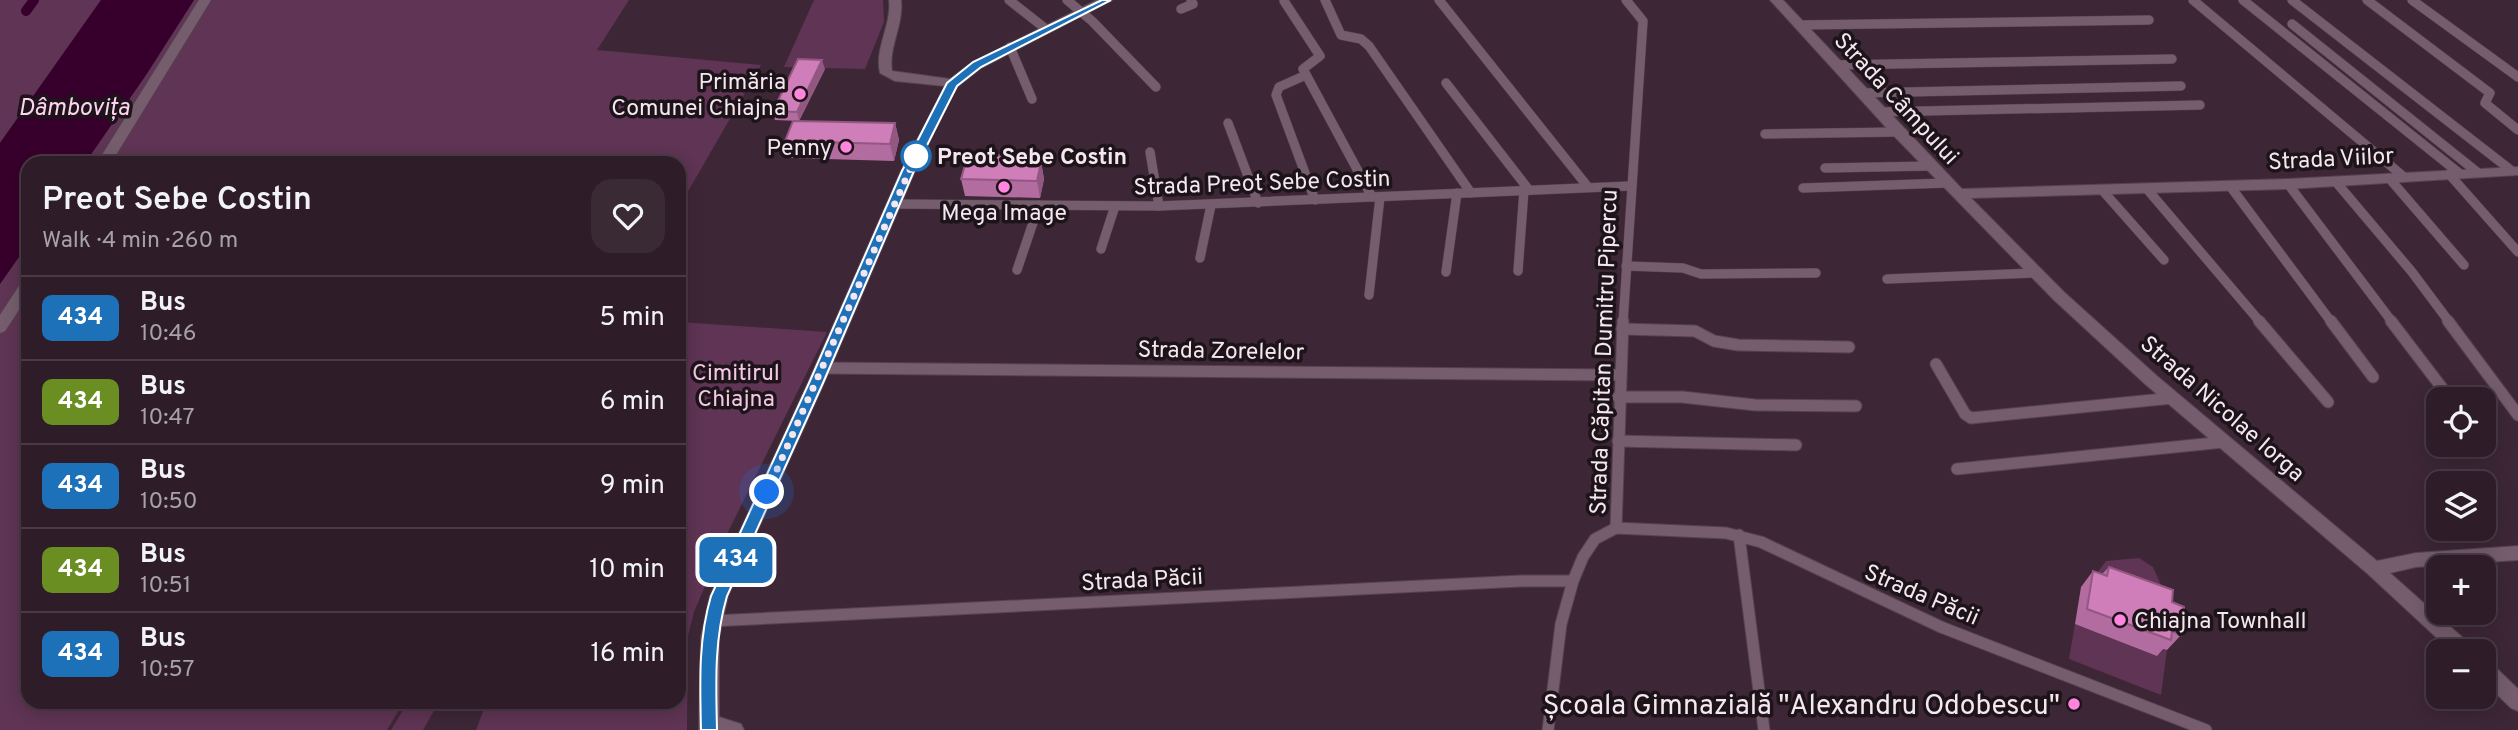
<!DOCTYPE html>
<meta charset="utf-8">
<style>
body{margin:0;font-family:Overpass,sans-serif;background:#3a2a34;color:#f1f3f6;height:100vh;display:flex;flex-direction:column;font-size:26px;white-space:nowrap}
*{box-sizing:border-box;margin:0}
p{font-size:23px;color:#a7a2a8}
.icon{flex:none;width:38px;height:38px;fill:none;stroke:currentColor;stroke-width:2;stroke-linecap:round;stroke-linejoin:round}
.map{position:relative;flex:1;overflow:hidden}
.side{position:absolute;left:21px;top:156px;width:665px;height:553px;display:flex;flex-direction:column;background:#2e1d28;border-radius:21px;box-shadow:0 4px 18px #0003,0 0 0 2px #493b45}
.side>*{flex:none}
.badge{padding:0 14px;border-radius:10px;font-size:24px;line-height:46px}
.fabs{position:absolute;left:2426px;top:387px;display:grid;gap:14px}
.fabs a{display:grid;place-items:center;width:70px;height:70px;border-radius:14px;background:#2e1d28;box-shadow:0 4px 18px #0003,0 0 0 2px #493b45;font-size:35px}
.you{position:absolute;width:35px;height:35px;margin:-18px;border:5px solid #fff;border-radius:50%;background:#1a73e8;box-shadow:0 0 0 10px #1a73e833}
.map>.badge{position:absolute;translate:-50% -50%;box-shadow:0 0 0 4px #fff}
.round{display:grid;place-items:center;flex:none;width:74px;height:74px;border-radius:21px;background:#3a2a34}
.summary{display:flex;align-items:center;justify-content:space-between;height:119px;padding:0 21px}
h1{font-size:33px;font-weight:600;line-height:52px}
ul{padding:0;list-style:none}
li{display:flex;align-items:center;gap:21px;height:84px;padding:0 21px;border-top:2px solid #493b45}
li div{flex:1}
li b{display:block;font-size:26px}
li em{font-style:normal}
li .badge{min-width:77px;font-weight:700;text-align:center}
.map>svg:first-child{display:block}
.green{fill:#5f3454}
.water{fill:#37002c}
.lines{fill:none;stroke-linecap:round;stroke-linejoin:round}
.canal{stroke:#37002c;stroke-width:10}
.street-far1-casing{stroke:#554350;stroke-width:10}
.street-casing{stroke:#554350;stroke-width:13}
.secondary-casing{stroke:#554350;stroke-width:2}
.street-far1{stroke:#755d6d;stroke-width:9}
.street{stroke:#755d6d;stroke-width:11}
.secondary{fill:#755d6d;fill-rule:evenodd}
.wall{fill:#b36c9f}
.shaded-wall{fill:#925882}
.building{fill:#d07eb9;stroke:#925882;stroke-width:2}
.line{fill:#1d71b8;stroke:#fff;stroke-width:2}
.walk{stroke:#f5e6f0;stroke-width:7;stroke-dasharray:0 12.6}
.poi-dot{fill:#ff85df;stroke:#1d141a;stroke-width:2.5}
.stop-dot{fill:#fff;stroke:#1d71b8;stroke-width:3.5}
.labels{text-anchor:middle;stroke-width:7;stroke-linejoin:round;paint-order:stroke}
.poi-label{font-size:23px;fill:#f5e6f0;stroke:#1d141a;text-anchor:end}
.street-label{font-size:23px;fill:#f5e6f0;stroke:#1d141a}
.stop-label{font-size:23px;font-weight:bold;fill:#f5e6f0;stroke:#1d141a;text-anchor:start}
.park-label{font-size:23px;fill:#f3c8e5;stroke:#1d141a}
.water-label{font-size:24px;font-style:italic;fill:#fed2f0;stroke:#1d141a}
.near-poi-label{font-size:28px;fill:#f5e6f0;stroke:#1d141a;text-anchor:end}
</style>
<div class="map">
<svg width="2518" height="730" viewBox="0 0 2518 730">
<rect width="100%" height="100%" fill="#3d2736"/>
<g class="green">
<polygon points="0,0 101,0 0,143"/>
<polygon points="194,0 629,0 597,50 761,65 679,207 679,163 85,163 146,75"/>
<polygon points="814,0 883,0 884,22 865,69 784,67"/>
<polygon points="28,244 28,702 404,702 387,730 0,730 0,284"/>
<polygon points="679,322 827,332 726,536 694,612 688,636 687,730 476,730 485,706 502,705 503,702 679,702"/>
<polygon points="2139,558 2153,567 2162,587 2161,590 2097,573 2106,561"/>
<polygon points="2075,624 2167,650 2161,695 2069,659"/>
<polygon points="408,702 439,702 423,730 391,730"/>
</g>
<polygon class="water" points="101,0 194,0 146,75 85,163 28,163 28,244 0,284 0,143"/>
<g class="lines">
<polyline class="canal" points="26,11 34,0"/>
<g class="street-far1-casing">
<g id="street-far1">
<polyline points="1009,0 1046,29"/>
<polyline points="1067,0 1092,21 1156,87"/>
<polyline points="1325,0 1341,35 1361,39 1369,46 1471,193"/>
<polyline points="1439,0 1588,187"/>
<polyline points="2193,0 2404,177"/>
<polyline points="2243,0 2459,173"/>
<polyline points="2292,0 2512,171"/>
<polyline points="2367,0 2490,93 2485,103 2518,130"/>
<polyline points="2412,0 2518,77"/>
<polyline points="1284,1 1320,56 1303,69 1372,197"/>
<polyline points="1181,9 1193,4 1191,0"/>
<polyline points="2292,24 2477,172"/>
<polyline points="1801,25 2149,20"/>
<polyline points="1010,47 1032,99"/>
<polyline points="1836,65 2172,59"/>
<polyline points="1306,75 1279,87 1276,95 1315,200"/>
<polyline points="1446,83 1529,190"/>
<polyline points="1861,93 2181,86"/>
<polyline points="1879,112 2200,105"/>
<polyline points="1228,123 1258,203"/>
<polyline points="1765,134 1898,132"/>
<polyline points="1150,152 1159,206"/>
<polyline points="1825,168 1930,166"/>
<polyline points="2449,174 2518,252"/>
<polyline points="2389,178 2464,265"/>
<polyline points="2336,182 2412,272 2450,323"/>
<polyline points="2288,184 2393,323"/>
<polyline points="2230,186 2332,323"/>
<polyline points="1803,188 1947,183"/>
<polyline points="2147,189 2261,323"/>
<polyline points="2103,191 2164,260"/>
<polyline points="895,204 1159,206 1630,186"/>
<polyline points="1101,249 1115,206"/>
<polyline points="1200,258 1211,205"/>
<polyline points="1626,266 1683,268 1701,274 1816,273"/>
<polyline points="1017,270 1039,205"/>
<polyline points="1518,271 1524,190"/>
<polyline points="1446,272 1457,193"/>
<polyline points="1887,279 2035,273"/>
<polyline points="1369,295 1380,197"/>
<polyline points="1623,323 1643,21 1626,0"/>
</g>
</g>
<g class="street-casing">
<g id="street">
<polyline points="2259,321 2328,402"/>
<polyline points="2331,321 2373,377"/>
<polyline points="2391,321 2449,397"/>
<polyline points="2448,321 2518,415"/>
<polyline points="1622,329 1695,331 1714,341 1738,345 1849,347"/>
<polyline points="1936,364 1965,414 1971,418 2173,398"/>
<polyline points="823,368 1619,375"/>
<polyline points="1618,397 1682,397 1755,405 1856,406"/>
<polyline points="1618,441 1796,445"/>
<polyline points="1957,469 2224,442"/>
<polyline points="1616,528 1623,321"/>
<polyline points="1739,535 1764,730"/>
<polyline points="712,621 1521,581 1573,581"/>
<polyline points="1548,730 1561,624 1573,581 1583,557 1595,539 1616,528 1726,533 1761,542 1941,627 2206,730"/>
</g>
</g>
<g class="secondary-casing">
<g id="secondary">
<polygon points="199,0 211,0 111,163 97,163"/>
<path d="M 889,0 L 901,0 C 904,25 888,47 892,71 L 950,79 L 973,62 L 1097,0 L 1112,0 L 981,68 L 958,86 L 950,99 L 915,171 L 824,383 L 728,596 L 719,637 L 719,717 L 741,724 L 744,730 L 699,730 L 701,637 L 710,596 L 808,383 L 901,171 L 945,86 L 895,81 L 880,73 C 874,49 892,25 889,0 Z"/>
<polygon points="1770,0 1783,0 1962,189 2288,179 2518,167 2518,175 2288,189 1971,198 2064,292 2157,376 2377,561 2416,553 2518,546 2518,560 2416,567 2390,573 2471,645 2473,651 2451,651 2368,574 2145,384 2054,300 1893,135"/>
<polygon points="28,279 28,296 5,331 0,333 0,315 23,280"/>
<polygon points="2483,660 2490,662 2518,689 2518,711 2511,708 2483,681"/>
</g>
</g>
<use href="#street-far1" class="street-far1"/>
<use href="#street" class="street"/>
<use href="#secondary" class="secondary"/>
</g>
<g class="wall">
<polygon points="825,69 799,121 775,120 773,111"/>
<polygon points="895,123 899,140 894,161 791,158 785,141"/>
<polygon points="1018,156 1019,161 1041,162 1044,179 1040,198 965,196 961,179"/>
<polygon points="2109,567 2172,602 2181,635 2167,650 2163,649 2157,656 2075,624 2081,587 2093,571 2102,574"/>
</g>
<g class="shaded-wall">
<polygon points="822,60 825,69 799,121 797,112"/>
<polygon points="895,123 899,140 894,161 890,144"/>
<polygon points="1041,162 1044,179 1040,198 1037,181"/>
</g>
<g class="building">
<polygon points="798,59 822,60 797,112 773,111"/>
<polygon points="793,121 895,123 890,144 785,141"/>
<polygon points="968,154 1018,156 1017,161 1041,162 1037,181 961,179"/>
<polygon points="2109,567 2173,590 2172,602 2184,607 2181,635 2172,631 2171,640 2087,609 2093,571 2107,576"/>
</g>
<path class="line" d="M 1102,0 L 1111,0 L 981,67 L 957,86 L 914,171 L 823,383 L 727,596 C 714,640 716,684 717,730 L 701,730 C 700,684 698,640 711,596 L 809,383 L 902,171 L 947,83 L 973,62 Z"/>
<g class="lines">
<polyline class="walk" points="767,492 916,156"/>
</g>
<g class="poi-dot">
<circle cx="800" cy="94" r="7"/>
<circle cx="846" cy="147" r="7"/>
<circle cx="1004" cy="187" r="7"/>
<circle cx="2120" cy="620" r="7"/>
<circle cx="2074" cy="704" r="7"/>
</g>
<circle class="stop-dot" cx="916" cy="156" r="14"/>
<g class="labels">
<g class="poi-label">
<text x="786" y="89">Primăria<tspan x="786" dy="26">Comunei Chiajna</tspan></text>
<text x="832" y="155">Penny</text>
<text x="1004" y="220" text-anchor="middle">Mega Image</text>
<text x="2134" y="628" text-anchor="start">Chiajna Townhall</text>
</g>
<g class="street-label">
<text transform="translate(1897 98) rotate(47)" y="8">Strada Câmpului</text>
<text transform="translate(2331 158) rotate(-3)" y="8">Strada Viilor</text>
<text transform="translate(1262 182) rotate(-2)" y="8">Strada Preot Sebe Costin</text>
<text transform="translate(1221 350) rotate(1)" y="8">Strada Zorelelor</text>
<text transform="translate(1603 352) rotate(-88)" y="8">Strada Căpitan Dumitru Pipercu</text>
<text transform="translate(2223 408) rotate(41)" y="8">Strada Nicolae Iorga</text>
<text transform="translate(1142 579) rotate(-3)" y="8">Strada Păcii</text>
<text transform="translate(1922 594) rotate(23)" y="8">Strada Păcii</text>
</g>
<g class="stop-label">
<text x="937" y="164">Preot Sebe Costin</text>
</g>
<g class="park-label">
<text x="736" y="380">Cimitirul<tspan x="736" dy="26">Chiajna</tspan></text>
</g>
<g class="water-label">
<text x="74" y="115">Dâmbovița</text>
</g>
<g class="near-poi-label">
<text x="2060" y="714">Școala Gimnazială "Alexandru Odobescu"</text>
</g>
</g>
</svg>
<div class="fabs">
<a><svg class="icon" aria-label="locate" viewBox="0 0 24 24"><circle cx="12" cy="12" r="6"/><path d="M12 2v4M12 18v4M2 12h4M18 12h4"/></svg></a>
<a><svg class="icon" aria-label="layers" viewBox="0 0 24 24"><path d="M12 4l9 5-9 5-9-5zM3 14l9 5 9-5"/></svg></a>
<a>+</a>
<a>−</a>
</div>
<div class="you" style="left:767px;top:492px"></div>
<b class="badge" style="left:736px;top:560px;background:#1d71b8;color:#fff">434</b>
<section class="side">
<div class="summary"><div><h1>Preot Sebe Costin</h1><p>Walk · 4 min · 260 m</p></div><a class="round"><svg class="icon" aria-label="heart" viewBox="0 0 24 24"><path d="M12 20l-8-8c-3-5 5-10 8-4 3-6 11-1 8 4z"/></svg></a></div>
<ul>
<li><span class="badge" style="background:#1d71b8;color:#fff">434</span><div><b>Bus</b><p>10:46</p></div><em>5 min</em></li>
<li><span class="badge" style="background:#6b8e23;color:#fff">434</span><div><b>Bus</b><p>10:47</p></div><em>6 min</em></li>
<li><span class="badge" style="background:#1d71b8;color:#fff">434</span><div><b>Bus</b><p>10:50</p></div><em>9 min</em></li>
<li><span class="badge" style="background:#6b8e23;color:#fff">434</span><div><b>Bus</b><p>10:51</p></div><em>10 min</em></li>
<li><span class="badge" style="background:#1d71b8;color:#fff">434</span><div><b>Bus</b><p>10:57</p></div><em>16 min</em></li>
</ul>
</section>
</div>
